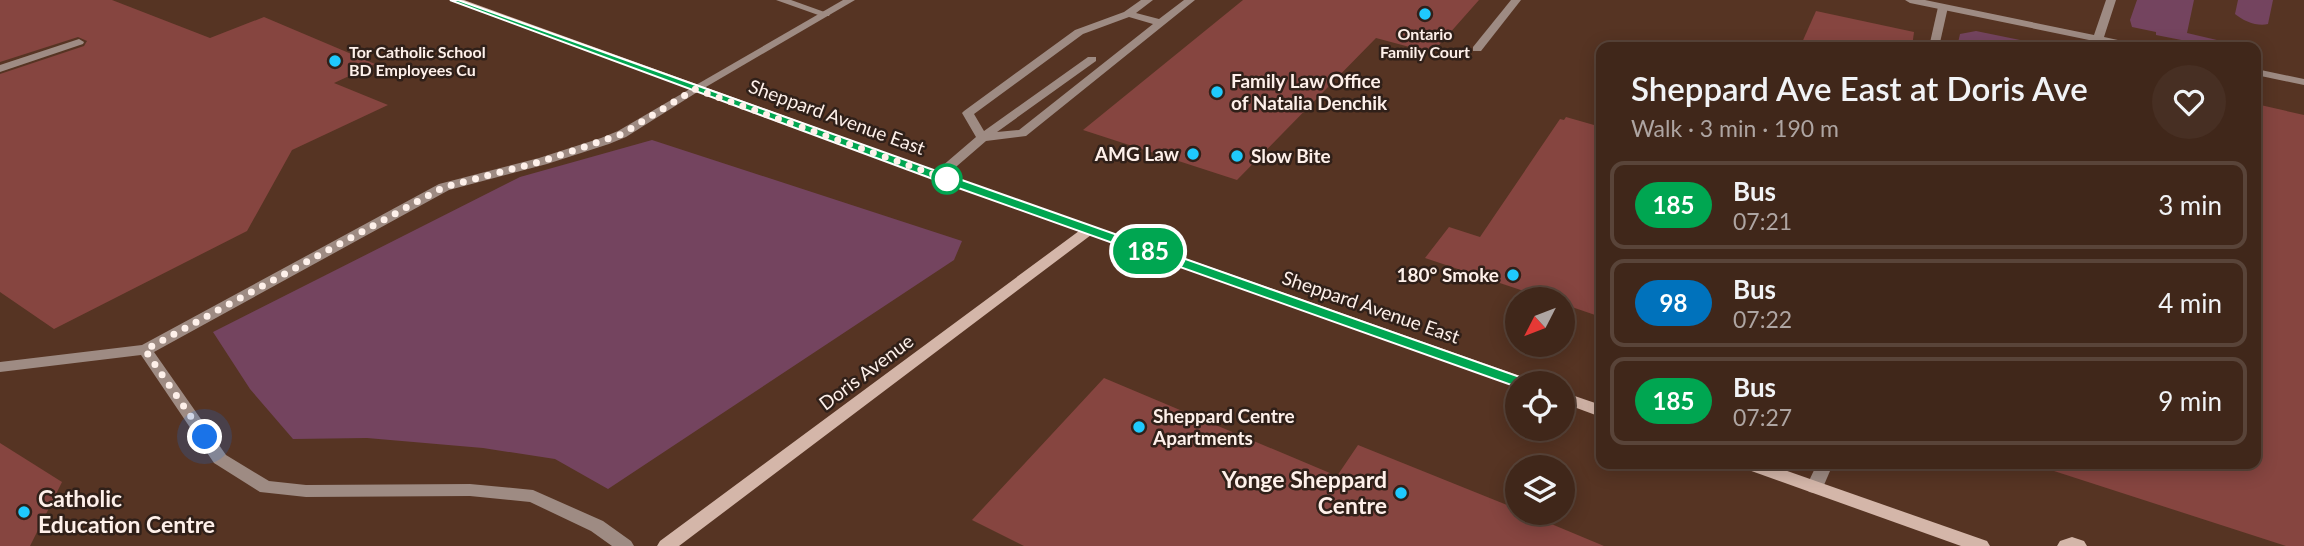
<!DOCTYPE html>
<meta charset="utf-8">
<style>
body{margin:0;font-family:Lato,sans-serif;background:#472f23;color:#f1f3f6;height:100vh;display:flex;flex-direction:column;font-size:26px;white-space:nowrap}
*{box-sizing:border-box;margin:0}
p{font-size:23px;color:#aea5a2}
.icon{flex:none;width:38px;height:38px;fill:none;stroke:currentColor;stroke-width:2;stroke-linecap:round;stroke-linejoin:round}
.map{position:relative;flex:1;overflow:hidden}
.sheet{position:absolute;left:1596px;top:42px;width:665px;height:427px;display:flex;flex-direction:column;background:#40271a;border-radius:14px;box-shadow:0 4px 18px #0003,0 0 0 2px #594439}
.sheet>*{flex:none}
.badge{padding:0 14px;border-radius:23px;font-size:24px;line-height:46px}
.needle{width:46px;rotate:228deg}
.tools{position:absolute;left:1505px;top:287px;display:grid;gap:14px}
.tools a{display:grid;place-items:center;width:70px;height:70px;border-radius:50%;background:#40271a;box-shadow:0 4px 18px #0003,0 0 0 2px #594439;font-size:35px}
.you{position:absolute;width:35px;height:35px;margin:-18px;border:5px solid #fff;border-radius:50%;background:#1a73e8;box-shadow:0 0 0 10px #1a73e833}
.map>.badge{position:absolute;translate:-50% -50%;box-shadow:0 0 0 4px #fff}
.round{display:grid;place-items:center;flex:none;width:74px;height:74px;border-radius:37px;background:#472f23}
.headline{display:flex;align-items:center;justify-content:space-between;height:119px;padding:0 35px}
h1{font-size:33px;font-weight:600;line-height:52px}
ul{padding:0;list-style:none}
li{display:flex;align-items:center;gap:21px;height:88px;margin:0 14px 10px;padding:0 21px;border:4px solid #594439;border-radius:14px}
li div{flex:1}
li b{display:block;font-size:26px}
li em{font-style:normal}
li .badge{min-width:77px;font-weight:700;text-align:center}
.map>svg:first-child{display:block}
.green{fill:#74445f}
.building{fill:#864540}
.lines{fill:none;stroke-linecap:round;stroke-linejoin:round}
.lane{fill:#9e8b83;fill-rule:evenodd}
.street{fill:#9e8b83;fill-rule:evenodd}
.secondary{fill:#d4b6a9;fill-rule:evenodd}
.line{fill:#00a651;stroke:#fff;stroke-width:2}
.walk{stroke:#fef0ea;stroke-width:7;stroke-dasharray:0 12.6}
.poi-dot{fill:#1fc9fd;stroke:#302019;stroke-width:2.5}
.stop-dot{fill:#fff;stroke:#00a651;stroke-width:3.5}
.labels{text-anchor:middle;stroke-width:5;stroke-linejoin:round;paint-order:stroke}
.far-poi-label{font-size:16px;font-weight:bold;fill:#fef0ea;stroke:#302019}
.poi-label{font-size:19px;font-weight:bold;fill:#fef0ea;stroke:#302019;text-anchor:start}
.street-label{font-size:19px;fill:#fef0ea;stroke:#302019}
.near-poi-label{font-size:23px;font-weight:bold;fill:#fef0ea;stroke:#302019;text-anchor:end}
</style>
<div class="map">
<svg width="2304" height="546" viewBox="0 0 2304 546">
<rect width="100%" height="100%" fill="#563423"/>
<g class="green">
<polygon points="2137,0 2194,0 2187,33 2234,44 2234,47 2217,47 2156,35 2156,32 2132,27 2130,20"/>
<path d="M 2238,0 L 2273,0 L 2268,24 C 2258,27 2243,21 2235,14 Z"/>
<polygon points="1976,31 2025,41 2039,47 1957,47 1960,34"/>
<polygon points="652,140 962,241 954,260 608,489 555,459 483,448 367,438 293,439 250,389 213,332 520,177"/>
</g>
<g class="building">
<polygon points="0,0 112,0 210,38 264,17 375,64 334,83 388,105 292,150 247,231 54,329 0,292 0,74 84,46 87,41 78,37 0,62"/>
<polygon points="1243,0 1479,0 1432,53 1376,38 1237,180 1083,130"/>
<polygon points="1816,11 1914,32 1912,47 1800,47"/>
<polygon points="2256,104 2304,115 2304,546 2286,546 2054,471 2055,464 2256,464"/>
<polygon points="1566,117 1601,127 1601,317 1563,304 1563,299 1548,299 1425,258 1449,227 1480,237 1560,119 1564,120"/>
<polygon points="1104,378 1337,476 1358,445 1517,509 1517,513 1525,513 1604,546 1024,546 972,520"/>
<polygon points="0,443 62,482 30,546 0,546"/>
</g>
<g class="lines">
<g class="lane">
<polygon points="776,0 791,0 830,14 829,16 821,16"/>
<path d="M 1141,0 L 1153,0 L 1136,13 L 1159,19 L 1184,0 L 1195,0 L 1026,136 L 986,141 L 942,179 L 934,179 L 932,176 L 934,173 L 976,137 L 962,113 L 964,111 L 1075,30 L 1124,12 ZM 1129,17 L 1153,24 L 1019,130 L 997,132 L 1096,61 L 1096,57 L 1088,57 L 984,131 L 974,114 L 1083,34 Z"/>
<polygon points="1511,0 1521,0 1481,51 1473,51 1473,47"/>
<polygon points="1943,4 1948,7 1939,47 1929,47 1938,7"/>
<polygon points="79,39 84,42 83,44 0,72 0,65"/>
<polygon points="695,86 699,87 699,91 626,137 609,144 547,164 449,190 154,352 226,455 269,481 306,485 470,484 533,490 603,521 631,541 634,546 612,546 591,531 530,502 470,496 306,497 260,492 214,463 141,355 0,372 0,362 142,345 439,184 539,158 601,138 618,131"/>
<polygon points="1817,464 1833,464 1821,492 1815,493 1809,492 1806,487"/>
</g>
<g class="street">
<polygon points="843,0 855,0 699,91 691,91 689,89"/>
<polygon points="1905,0 1925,0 2094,35 2106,0 2116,0 2104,37 2141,45 2142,47 2123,47 1910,3"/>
<polygon points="2256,69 2304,79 2304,85 2256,75"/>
</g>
<g class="secondary">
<polygon points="449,0 464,0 942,173 1529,379 1531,383 1517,383 1517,387 1091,235 679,546 657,546 660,541 1079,231"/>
<polygon points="1563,392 1601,405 1601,417 1563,403"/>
<polygon points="1741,464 1767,464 1987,541 1990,546 1961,546 1743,468"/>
<polygon points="2072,537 2084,541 2087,546 2057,546 2060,541"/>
</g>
</g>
<polygon class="line" points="450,0 458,0 942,173 1528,380 1530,383 1528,387 1517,387 933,179"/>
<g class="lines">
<polyline class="walk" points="205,437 145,350 444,187 543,161 622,134 695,89 947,179"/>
</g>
<g class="poi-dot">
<circle cx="1425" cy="14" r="7"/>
<circle cx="335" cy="61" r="7"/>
<circle cx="1217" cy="92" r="7"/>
<circle cx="1193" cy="154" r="7"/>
<circle cx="1237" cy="156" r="7"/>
<circle cx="1513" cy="275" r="7"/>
<circle cx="1139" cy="427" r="7"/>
<circle cx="1401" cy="493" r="7"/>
<circle cx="24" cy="512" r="7"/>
</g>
<circle class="stop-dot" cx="947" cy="179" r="14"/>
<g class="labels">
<g class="far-poi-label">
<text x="1425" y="40">Ontario<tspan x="1425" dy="18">Family Court</tspan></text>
<text x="349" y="58" text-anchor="start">Tor Catholic School<tspan x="349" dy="18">BD Employees Cu</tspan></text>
</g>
<g class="poi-label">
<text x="1231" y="88">Family Law Office<tspan x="1231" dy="22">of Natalia Denchik</tspan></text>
<text x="1179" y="161" text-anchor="end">AMG Law</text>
<text x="1251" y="163">Slow Bite</text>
<text x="1499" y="282" text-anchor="end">180° Smoke</text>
<text x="1153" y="423">Sheppard Centre<tspan x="1153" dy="22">Apartments</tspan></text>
</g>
<g class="street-label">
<text transform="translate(837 117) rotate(20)" y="7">Sheppard Avenue East</text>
<text transform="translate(1371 307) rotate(19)" y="7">Sheppard Avenue East</text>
<text transform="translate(866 372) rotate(-37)" y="7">Doris Avenue</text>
</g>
<g class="near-poi-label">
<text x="1387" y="488">Yonge Sheppard<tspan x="1387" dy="26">Centre</tspan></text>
<text x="38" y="507" text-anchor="start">Catholic<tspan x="38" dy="26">Education Centre</tspan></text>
</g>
</g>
</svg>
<div class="tools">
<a><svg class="needle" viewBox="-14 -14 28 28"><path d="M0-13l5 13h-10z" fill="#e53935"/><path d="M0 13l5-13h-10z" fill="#aea5a2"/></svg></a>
<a><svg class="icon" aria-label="locate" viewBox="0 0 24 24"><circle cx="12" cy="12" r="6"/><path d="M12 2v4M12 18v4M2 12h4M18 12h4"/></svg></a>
<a><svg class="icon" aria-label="layers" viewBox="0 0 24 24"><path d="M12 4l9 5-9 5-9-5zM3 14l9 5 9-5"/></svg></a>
</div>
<div class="you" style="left:205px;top:437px"></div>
<b class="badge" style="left:1148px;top:251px;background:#00a651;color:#fff">185</b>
<section class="sheet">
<div class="headline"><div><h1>Sheppard Ave East at Doris Ave</h1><p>Walk · 3 min · 190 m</p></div><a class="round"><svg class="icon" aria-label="heart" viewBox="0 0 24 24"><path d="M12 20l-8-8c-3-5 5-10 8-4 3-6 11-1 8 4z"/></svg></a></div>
<ul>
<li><span class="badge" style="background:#00a651;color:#fff">185</span><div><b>Bus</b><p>07:21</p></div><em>3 min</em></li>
<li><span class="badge" style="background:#0072bc;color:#fff">98</span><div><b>Bus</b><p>07:22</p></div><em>4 min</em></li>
<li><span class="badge" style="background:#00a651;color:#fff">185</span><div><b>Bus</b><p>07:27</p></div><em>9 min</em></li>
</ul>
</section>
</div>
